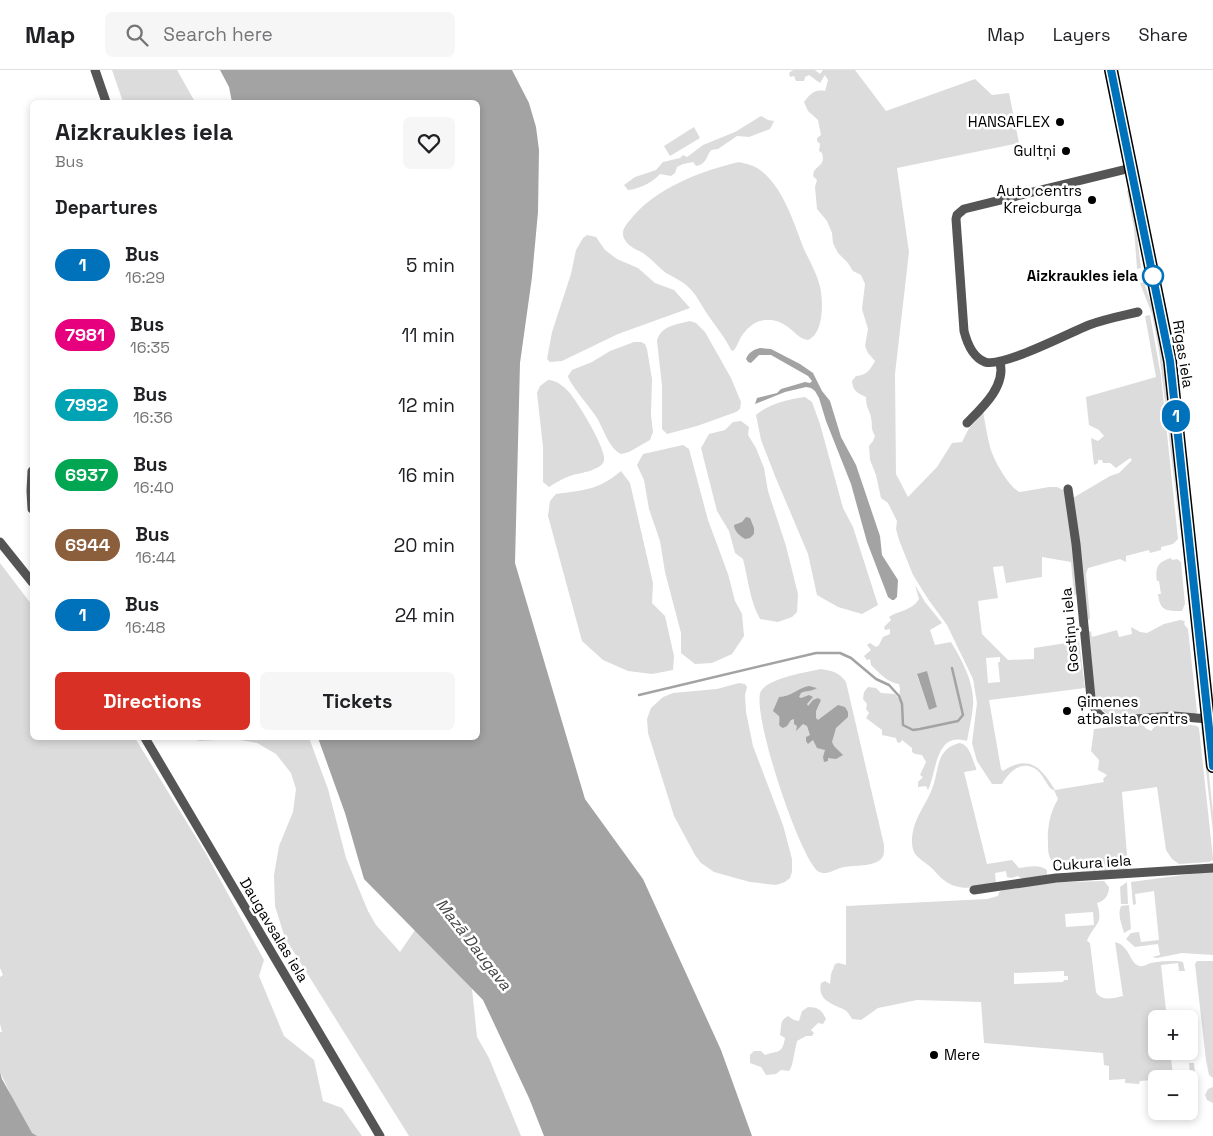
<!DOCTYPE html>
<meta charset="utf-8">
<style>
body{margin:0;font-family:"Space Grotesk",sans-serif;background:#f6f6f6;color:#202124;height:100vh;display:flex;flex-direction:column;font-size:19px;white-space:nowrap}
*{box-sizing:border-box;margin:0}
p{font-size:16px;color:#757577}
.icon{flex:none;width:28px;height:28px;fill:none;stroke:currentColor;stroke-width:2;stroke-linecap:round;stroke-linejoin:round}
.map{position:relative;flex:1;overflow:hidden}
.side{position:absolute;left:30px;top:30px;width:450px;height:640px;display:flex;flex-direction:column;background:#fff;border-radius:8px;box-shadow:0 2px 8px #0003}
.side>*{flex:none}
.badge{padding:0 10px;border-radius:16px;font-size:18px;line-height:32px}
.buttons{position:absolute;left:1148px;top:940px;display:grid;gap:10px}
.buttons a{display:grid;place-items:center;width:50px;height:50px;border-radius:8px;background:#fff;box-shadow:0 2px 8px #0003;font-size:25px}
.map>.badge{position:absolute;translate:-50% -50%;box-shadow:0 0 0 2px #fff}
h2{padding:0 25px;font-size:19px;line-height:45px}
.round{display:grid;place-items:center;flex:none;width:52px;height:52px;border-radius:8px;background:#f6f6f6}
.head{display:flex;align-items:center;justify-content:space-between;height:85px;padding:0 25px}
h1{font-size:24px;font-weight:700;line-height:38px}
.cta{display:flex;gap:10px;margin-top:auto;padding:10px 25px}
.cta a{flex:1;height:58px;border-radius:8px;background:#d93025;color:#fff;font-size:20px;font-weight:700;line-height:58px;text-align:center}
.cta a+a{background:#f6f6f6;color:#202124}
ul{padding:0;list-style:none}
li{display:flex;align-items:center;gap:15px;height:70px;padding:0 25px}
li div{flex:1}
li b{display:block;font-size:19px}
li em{font-style:normal}
li .badge{min-width:55px;font-weight:700;text-align:center}
header{display:flex;align-items:center;gap:30px;box-sizing:border-box;height:70px;padding:0 25px;background:#fff;border-bottom:1px solid #e0e0e0}
header strong{font-size:24px}
nav{display:flex;gap:28px;margin-inline-start:auto;font-size:18px}
.search{width:350px;height:45px;background:#f6f6f6;display:flex;align-items:center;gap:12px;box-sizing:border-box;padding:0 18px;border-radius:8px;color:#757577;font-size:19px}
.map>svg:first-child{display:block}
.green{fill:#dcdcdc;fill-rule:evenodd}
.water{fill:#a3a3a3}
.lines{fill:none;stroke-linecap:round;stroke-linejoin:round}
.stream{stroke:#a3a3a3;stroke-width:2.5}
.minor{stroke:#555;stroke-width:9}
.trunk{stroke:#000;stroke-width:14}
.line-casing{stroke:#fff;stroke-width:11}
.line{stroke:#0072bc;stroke-width:8}
.poi-dot{fill:#000;stroke:#fff;stroke-width:2}
.stop-dot{fill:#fff;stroke:#0072bc;stroke-width:2.5}
.labels{text-anchor:middle;stroke-width:5;stroke-linejoin:round;paint-order:stroke}
.poi-label{font-size:15px;fill:#000;stroke:#fff;text-anchor:end}
.stop-label{font-size:15px;font-weight:bold;fill:#000;stroke:#fff;text-anchor:end}
.street-label{font-size:15px;fill:#000;stroke:#fff}
.water-label{font-size:16px;font-style:italic;fill:#444;stroke:#fff}
</style>
<header>
<strong>Map</strong>
<div class="search"><svg class="icon" aria-label="search" viewBox="0 0 24 24"><circle cx="10" cy="10" r="6"/><path d="M15 15l6 6"/></svg>Search here</div>
<nav><a>Map</a><a>Layers</a><a>Share</a></nav>
</header>
<div class="map">
<svg width="1213" height="1066" viewBox="0 0 1213 1066">
<rect width="100%" height="100%" fill="#fff"/>
<g class="green">
<polygon points="112,0 177,0 195,32 123,32"/>
<path d="M 793,0 L 815,0 L 820,4 L 823,0 L 855,0 L 886,41 L 975,9 L 992,25 L 1009,23 L 1019,73 L 897,98 L 909,182 L 895,304 L 896,404 L 908,427 L 937,397 L 952,373 L 962,372 L 968,360 L 983,341 C 985,353 987,365 990,377 C 993,389 1009,418 1020,422 L 1049,417 L 1057,417 L 1065,421 L 1074,476 L 1077,524 L 1074,525 L 1071,492 L 1042,487 L 1042,507 L 1006,513 L 1003,496 L 993,497 L 998,528 L 978,531 L 982,564 L 1008,590 L 1034,589 L 1034,578 L 1079,571 L 1085,618 L 989,630 L 1001,699 L 1003,701 C 1029,684 1041,697 1055,720 L 1104,712 L 1103,709 L 1107,705 L 1098,700 L 1099,690 L 1091,681 L 1094,659 L 1145,653 L 1145,658 L 1151,661 L 1155,656 L 1152,653 L 1168,651 L 1197,656 L 1199,658 L 1213,788 L 1213,790 L 1209,792 L 1179,794 L 1172,789 L 1166,780 L 1157,717 L 1122,722 L 1128,797 L 1127,800 C 1106,802 1057,812 1049,785 C 1048,782 1048,777 1048,774 C 1047,758 1050,742 1058,729 L 1054,720 L 1051,719 C 1046,713 1043,705 1037,700 C 1022,689 1009,702 1002,714 L 992,714 L 977,691 L 972,673 L 977,633 L 973,609 L 947,555 L 928,529 L 913,505 L 899,470 L 896,459 L 897,451 L 888,433 L 881,428 L 876,405 L 870,390 L 869,376 L 873,371 L 875,366 C 870,357 873,356 871,348 C 870,340 866,339 866,327 C 857,323 853,321 852,311 L 856,306 C 867,305 870,300 875,291 L 868,283 L 865,276 L 868,259 L 862,239 L 865,214 L 861,205 L 853,201 L 848,193 L 838,183 L 833,173 L 832,163 L 827,151 L 817,139 L 815,117 L 817,110 L 813,106 L 814,101 C 820,94 825,94 822,83 L 819,81 L 820,74 L 817,71 L 817,68 L 821,65 L 818,50 L 808,41 L 804,32 C 810,24 815,19 825,21 L 828,10 L 825,5 L 820,13 L 809,5 L 805,7 L 804,11 L 796,11 L 794,6 L 790,7 L 789,3 ZM 1000,587 L 1000,592 L 998,592 L 1000,612 L 988,613 L 986,588 Z"/>
<path d="M 761,46 L 768,50 L 774,51 L 770,59 L 749,67 L 737,66 L 718,79 L 711,80 C 706,87 706,95 696,96 L 693,92 L 683,94 L 677,97 L 675,103 L 671,106 L 660,104 C 652,113 639,119 628,120 L 624,115 L 635,107 L 656,100 L 663,92 L 680,88 L 683,85 L 687,87 L 703,75 L 735,62 Z"/>
<polygon points="694,57 700,68 670,86 664,76"/>
<path d="M 739,92 C 746,94 754,95 760,100 C 784,118 793,152 804,179 C 810,192 819,207 821,222 C 823,236 823,264 808,270 C 799,269 795,262 788,257 C 772,245 755,248 743,264 C 739,269 738,276 733,281 L 731,280 C 725,267 716,257 708,245 C 701,235 696,223 686,215 C 680,210 673,207 666,203 C 658,197 652,189 643,183 C 637,180 628,176 625,170 C 620,162 625,156 630,150 C 655,118 701,101 739,92 Z"/>
<polygon points="1129,119 1136,157 1141,198 1137,199 1134,158 1127,121"/>
<polygon points="587,165 596,167 605,180 617,189 638,198 655,213 674,220 690,238 618,264 562,291 550,292 547,289 552,262 571,204 576,180 583,168"/>
<polygon points="1144,212 1152,236 1165,301 1181,469 1159,281 1152,244 1140,213"/>
<polygon points="1150,245 1161,306 1178,469 1173,474 1161,477 1161,480 1150,483 1149,480 1126,486 1126,492 1120,489 1088,498 1086,504 1090,548 1088,551 1073,428 1110,406 1119,403 1132,390 1130,388 1116,398 1110,393 1103,393 1102,390 1098,390 1098,393 1094,395 1091,368 1098,371 1104,366 1099,360 1089,355 1086,327 1156,307 1145,246"/>
<path d="M 690,251 L 696,253 L 705,262 L 731,308 L 741,332 L 740,339 L 736,342 L 697,356 L 667,364 L 662,359 L 662,316 L 657,271 C 660,256 678,254 690,251 Z"/>
<path d="M 634,272 L 641,272 L 645,274 L 647,279 L 652,309 L 651,345 L 653,362 L 650,370 L 629,382 L 621,384 C 608,378 603,356 595,345 C 589,336 569,313 568,306 L 572,300 L 592,292 L 610,281 Z"/>
<path d="M 548,310 C 556,310 562,315 568,321 C 576,329 608,381 604,391 C 601,400 581,403 573,405 C 565,407 557,412 549,417 L 543,412 L 543,377 L 537,323 L 540,316 Z"/>
<path d="M 805,327 L 812,332 L 820,354 L 843,438 L 853,457 L 878,535 L 862,544 L 838,537 L 817,525 L 808,484 L 775,406 L 761,370 L 756,345 C 769,334 788,329 805,327 Z"/>
<path d="M 741,351 L 749,357 L 748,365 L 756,378 L 764,398 L 768,421 L 786,476 L 798,524 L 797,542 L 792,547 L 778,552 L 760,549 C 750,531 748,509 743,489 L 735,483 L 729,461 L 717,441 L 701,378 L 709,364 L 725,360 L 733,352 Z"/>
<polygon points="683,375 689,379 708,450 728,504 735,531 742,544 744,566 732,584 712,593 695,594 681,583 681,563 665,502 660,471 649,439 644,410 637,395 643,384"/>
<path d="M 621,401 L 630,413 L 653,513 L 652,533 L 665,546 L 674,586 L 673,600 L 652,604 L 628,601 L 603,590 L 582,571 L 548,446 L 550,431 L 556,424 C 584,420 599,420 621,401 Z"/>
<path d="M 1171,488 L 1172,490 L 1177,489 L 1181,492 L 1185,534 L 1182,541 C 1167,541 1160,542 1158,524 L 1161,524 L 1159,511 L 1157,511 C 1155,497 1158,492 1171,488 Z"/>
<polygon points="0,493 32,535 32,668 135,668 205,782 264,890 259,906 284,966 314,990 323,1031 342,1038 362,1066 3,1066 10,1023 0,1002 0,962 2,962 0,954 0,907 3,905 0,898"/>
<path d="M 915,515 L 925,532 L 942,553 L 930,560 L 935,575 L 951,572 C 962,590 975,614 973,636 C 972,648 969,659 967,671 C 935,661 937,702 928,720 L 926,716 L 918,717 L 918,712 L 923,707 L 920,705 L 926,692 L 922,685 L 915,684 L 912,682 L 912,678 L 902,670 L 900,673 L 897,672 L 896,668 L 882,665 L 882,660 L 866,648 L 869,643 L 866,639 L 867,634 L 863,629 L 864,622 L 868,617 L 876,618 L 881,623 L 895,624 L 899,629 L 900,619 L 899,614 C 888,613 878,602 871,595 L 870,589 L 867,590 L 864,586 L 871,580 L 867,575 L 870,573 L 876,577 L 879,575 L 883,567 L 890,564 L 890,559 L 885,560 L 884,557 L 891,550 L 889,547 C 899,540 912,541 919,529 ZM 927,602 L 937,637 L 929,640 L 917,605 Z"/>
<path d="M 1180,550 L 1185,551 L 1184,554 L 1188,559 L 1197,642 L 1195,644 L 1113,647 C 1103,643 1099,637 1094,628 L 1088,560 L 1091,562 L 1092,567 L 1117,560 L 1119,567 L 1132,564 L 1131,557 L 1140,562 L 1147,563 L 1164,554 Z"/>
<path d="M 821,599 C 832,601 839,602 846,612 L 884,775 C 884,780 885,785 881,789 C 873,797 855,795 844,797 C 837,798 827,806 819,802 C 801,792 750,640 761,621 C 769,608 807,602 821,599 Z"/>
<polygon points="739,613 745,614 747,617 745,625 746,642 753,676 783,755 792,789 792,802 790,808 785,812 776,815 750,812 714,802 701,793 695,785 674,746 648,663 647,649 651,638 663,627 673,623 717,619"/>
<polygon points="1201,656 1205,666 1213,743 1213,762"/>
<polygon points="187,668 309,668 328,719 346,788 368,841 376,855 400,882 415,860 472,919 477,967 489,988 521,1066 409,1066 285,868 275,836 274,805 279,776 293,742 296,719 291,703 276,684 257,673 234,669 200,671"/>
<path d="M 959,673 C 970,674 972,689 976,698 L 976,700 L 964,702 L 987,794 L 1012,790 L 1019,798 C 1029,797 1039,794 1047,800 L 1047,805 L 1025,811 L 1018,806 L 1011,808 L 1007,807 L 1006,801 L 995,803 L 996,814 C 979,817 960,822 945,811 C 938,806 934,799 928,795 C 919,788 912,785 912,772 C 912,750 925,737 932,719 C 940,699 935,680 959,673 Z"/>
<polygon points="1213,801 1213,885 1182,883 1157,888 1152,887 1160,885 1158,874 1135,877 1126,869 1131,863 1139,862 1141,872 1159,870 1154,821 1135,824 1136,834 1133,835 1131,812"/>
<path d="M 1057,810 L 1068,812 L 1104,811 L 1109,817 C 1109,825 1105,831 1097,833 C 1104,856 1094,853 1087,871 L 1090,873 L 1096,922 C 1102,932 1113,928 1123,926 L 1115,872 C 1131,876 1129,894 1140,896 C 1144,897 1147,894 1151,893 C 1158,891 1177,890 1183,892 L 1185,901 L 1179,901 L 1178,893 L 1161,895 L 1167,949 L 1156,949 L 1156,981 L 1170,981 L 1173,1005 L 1190,1004 L 1189,993 L 1194,993 L 1195,1004 L 1191,1009 L 1156,1009 L 1156,1013 L 1154,1010 L 1140,1011 L 1139,1014 L 1125,1013 L 1125,1009 L 1109,1010 L 1109,996 L 1104,995 L 1103,983 L 984,973 L 981,932 L 917,930 L 878,938 L 861,950 L 852,949 C 850,946 848,942 845,940 C 833,934 817,931 821,913 L 825,911 L 830,914 L 831,904 L 835,894 L 839,893 L 846,895 L 846,836 L 987,829 L 998,826 L 999,822 L 1005,819 ZM 1093,842 L 1094,855 L 1066,857 L 1065,844 ZM 1064,901 L 1064,906 L 1068,906 L 1068,910 L 1064,910 L 1063,912 L 1014,914 L 1014,903 Z"/>
<polygon points="1127,812 1128,834 1121,834 1120,817"/>
<path d="M 1129,835 L 1131,859 L 1124,863 C 1122,854 1117,845 1121,836 Z"/>
<polygon points="1197,891 1213,891 1213,1008 1209,1005 1206,990 1195,894"/>
<path d="M 808,937 C 818,937 822,940 826,949 L 823,954 L 818,953 L 811,960 L 814,963 L 812,966 L 806,966 L 797,971 L 792,995 L 789,1001 L 781,1000 L 776,1004 L 766,1005 L 761,997 L 750,993 L 750,985 L 754,981 L 761,981 L 765,985 C 778,980 782,985 785,968 L 780,965 C 782,956 779,951 788,946 L 794,950 L 799,951 L 802,941 Z"/>
<polygon points="1213,1017 1213,1033 1207,1030 1205,1025 1208,1019"/>
</g>
<g class="water">
<polygon points="220,0 512,0 529,33 536,57 539,80 538,142 532,207 520,293 515,493 585,729 643,809 721,980 752,1066 544,1066 529,1028 483,930 364,809 345,743 318,668 478,668 478,32 232,32 229,17"/>
<path d="M 760,278 L 771,279 L 800,294 L 813,303 L 822,321 L 830,331 L 841,367 L 856,395 L 880,466 L 882,485 L 898,510 L 897,527 L 894,530 L 892,530 L 888,527 L 867,472 L 851,414 L 826,351 L 819,328 L 815,321 L 811,318 L 806,317 L 785,322 L 755,334 L 757,328 L 777,323 L 781,319 L 805,312 L 810,313 L 812,311 L 808,306 L 771,285 L 759,285 L 751,293 L 748,292 L 746,289 C 749,282 753,280 760,278 Z"/>
<path d="M 746,447 L 750,448 L 754,458 L 754,464 L 750,468 L 745,469 C 740,466 734,461 734,455 L 742,452 Z"/>
<polygon points="927,601 937,637 929,640 917,604"/>
<path d="M 809,616 L 817,618 C 811,622 807,620 801,623 L 799,627 L 801,628 L 809,625 L 813,627 L 807,634 L 808,636 L 813,630 L 818,628 L 821,630 L 816,641 L 816,648 L 818,650 L 838,635 L 845,637 L 848,642 L 848,647 L 836,658 L 832,672 L 834,676 L 843,685 L 836,689 L 828,688 L 828,691 L 824,692 L 823,687 L 825,680 L 817,678 L 813,670 L 808,674 L 806,671 L 806,667 L 810,665 L 807,656 L 803,654 L 796,661 L 797,656 L 794,654 L 794,649 L 791,650 L 787,656 L 783,658 C 776,655 781,652 779,646 L 773,641 L 779,627 C 791,627 798,618 809,616 Z"/>
<polygon points="0,1002 2,1009 32,1063 37,1066 0,1066"/>
</g>
<g class="lines">
<polyline class="stream" points="639,625 816,583 840,583 851,588 876,609 889,615 899,626 902,634 903,655 913,660 920,659 958,651 963,645 952,598"/>
<g class="minor">
<polyline points="95,0 106,32"/>
<path d="M 1131,98 L 964,139 L 957,145 L 956,149 L 964,261 C 967,273 972,287 985,292 C 1002,298 1069,263 1089,255 C 1105,249 1121,246 1138,242"/>
<path d="M 967,353 C 983,337 1006,316 1000,292"/>
<polyline points="32,401 31,421 32,439"/>
<path d="M 1068,419 L 1076,474 L 1091,628 C 1094,640 1099,648 1111,651 L 1173,646 L 1208,649"/>
<polyline points="0,472 32,512"/>
<polyline points="145,668 380,1066"/>
<polyline points="974,820 1056,808 1213,798"/>
</g>
<polyline class="trunk" points="1111,0 1170,291 1213,696"/>
</g>
<g class="lines">
<g class="line-casing">
<polyline id="line" points="1111,0 1170,291 1213,696"/>
</g>
<use href="#line" class="line"/>
</g>
<g class="poi-dot">
<circle cx="1060" cy="52" r="5"/>
<circle cx="1066" cy="81" r="5"/>
<circle cx="1092" cy="130" r="5"/>
<circle cx="1067" cy="641" r="5"/>
<circle cx="934" cy="985" r="5"/>
</g>
<circle class="stop-dot" cx="1153" cy="206" r="10"/>
<g class="labels">
<g class="poi-label">
<text x="1050" y="57">HANSAFLEX</text>
<text x="1056" y="86">Gultņi</text>
<text x="1082" y="126">Auto centrs<tspan x="1082" dy="17">Kreicburga</tspan></text>
<text x="1077" y="637" text-anchor="start">Ģimenes<tspan x="1077" dy="17">atbalsta centrs</tspan></text>
<text x="944" y="990" text-anchor="start">Mere</text>
</g>
<g class="stop-label">
<text x="1138" y="211">Aizkraukles iela</text>
</g>
<g class="street-label">
<text transform="translate(1183 284) rotate(81)" y="5">Rīgas iela</text>
<text transform="translate(1070 560) rotate(-95)" y="5">Gostiņu iela</text>
<text transform="translate(1092 793) rotate(-4)" y="5">Cukura iela</text>
<text transform="translate(274 860) rotate(59)" y="5">Daugavsalas iela</text>
</g>
<g class="water-label">
<text transform="translate(474 874) rotate(52)" y="6">Mazā Daugava</text>
</g>
</g>
</svg>
<div class="buttons">
<a>+</a>
<a>−</a>
</div>
<b class="badge" style="left:1176px;top:346px;background:#0072bc;color:#fff">1</b>
<section class="side">
<div class="head"><div><h1>Aizkraukles iela</h1><p>Bus</p></div><a class="round"><svg class="icon" aria-label="heart" viewBox="0 0 24 24"><path d="M12 20l-8-8c-3-5 5-10 8-4 3-6 11-1 8 4z"/></svg></a></div>
<h2>Departures</h2>
<ul>
<li><span class="badge" style="background:#0072bc;color:#fff">1</span><div><b>Bus</b><p>16:29</p></div><em>5 min</em></li>
<li><span class="badge" style="background:#e6007e;color:#fff">7981</span><div><b>Bus</b><p>16:35</p></div><em>11 min</em></li>
<li><span class="badge" style="background:#00a3b4;color:#fff">7992</span><div><b>Bus</b><p>16:36</p></div><em>12 min</em></li>
<li><span class="badge" style="background:#00a651;color:#fff">6937</span><div><b>Bus</b><p>16:40</p></div><em>16 min</em></li>
<li><span class="badge" style="background:#8b5e3c;color:#fff">6944</span><div><b>Bus</b><p>16:44</p></div><em>20 min</em></li>
<li><span class="badge" style="background:#0072bc;color:#fff">1</span><div><b>Bus</b><p>16:48</p></div><em>24 min</em></li>
</ul>
<div class="cta"><a>Directions</a><a>Tickets</a></div>
</section>
</div>
